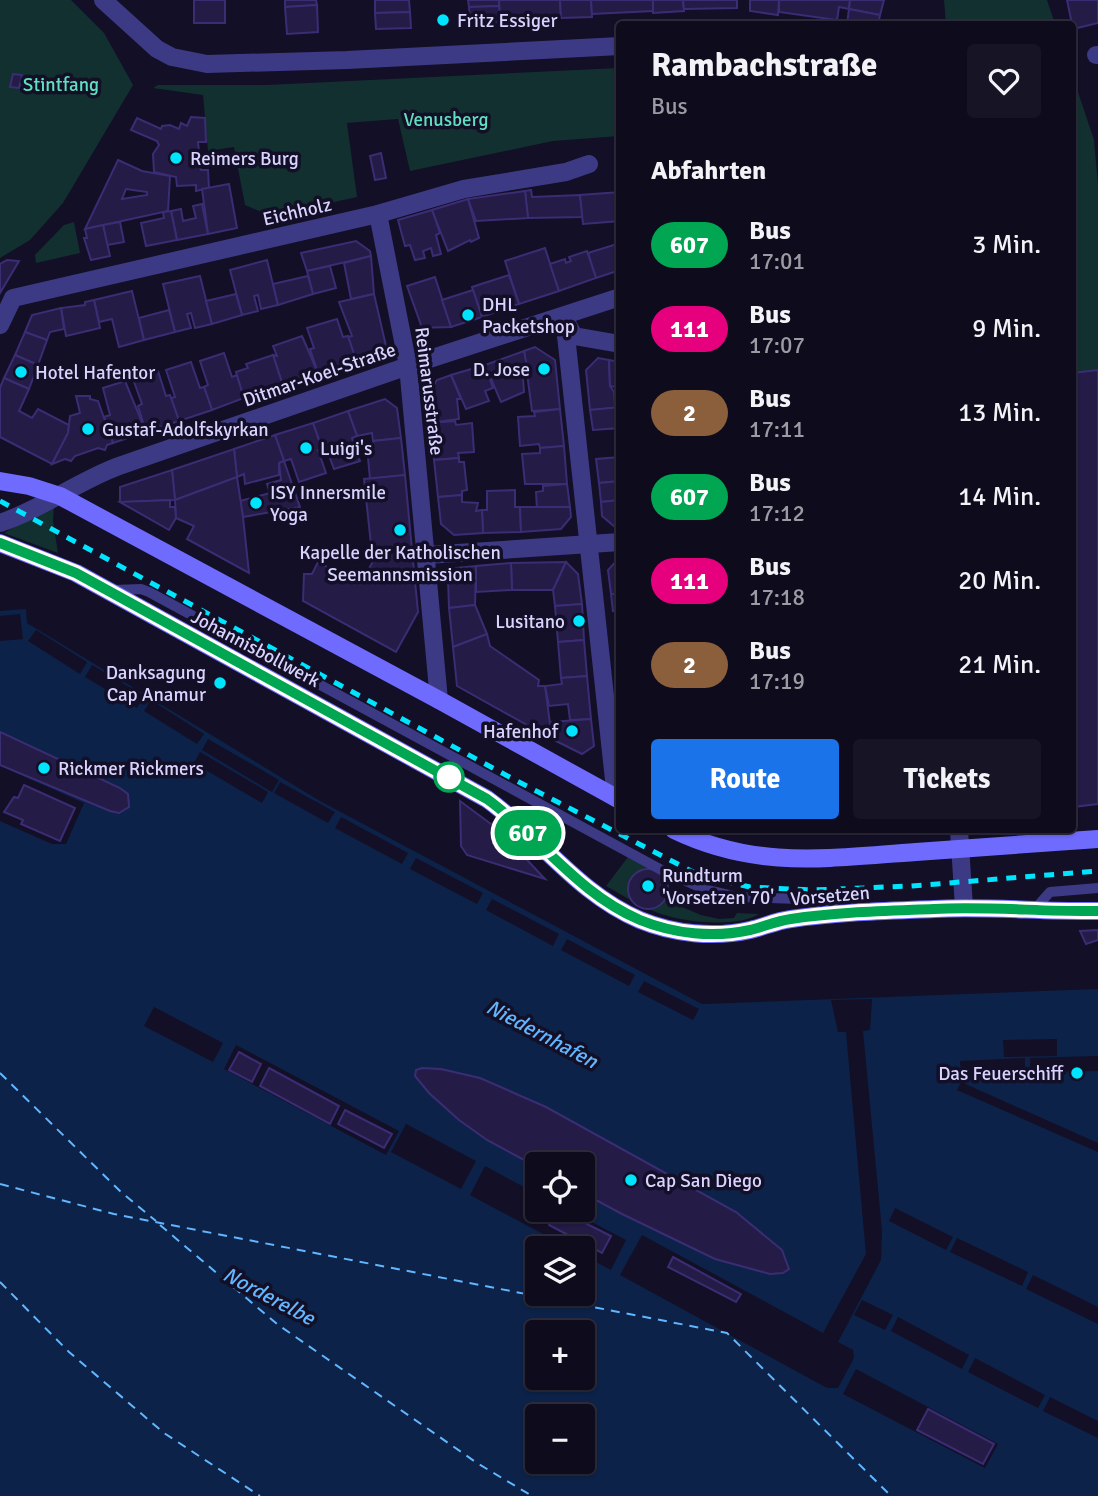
<!DOCTYPE html>
<html lang="de">
<meta charset="utf-8">
<style>
body{margin:0;font-family:Signika,sans-serif;background:#171425;color:#f1f3f6;height:100vh;display:flex;flex-direction:column;font-size:26px;white-space:nowrap}
*{box-sizing:border-box;margin:0}
p{font-size:23px;color:#9b9ba3}
.icon{flex:none;width:38px;height:38px;fill:none;stroke:currentColor;stroke-width:2;stroke-linecap:round;stroke-linejoin:round}
.map{position:relative;flex:1;overflow:hidden}
.drawer{position:absolute;left:616px;top:21px;width:460px;height:812px;display:flex;flex-direction:column;background:#0e0b1c;border-radius:7px;box-shadow:0 2px 5px #0004,0 0 0 2px #2e2b3b}
.drawer>*{flex:none}
.badge{padding:0 14px;border-radius:23px;font-size:24px;line-height:46px}
.tools{position:absolute;left:525px;top:1152px;display:grid;gap:14px}
.tools a{display:grid;place-items:center;width:70px;height:70px;border-radius:7px;background:#0e0b1c;box-shadow:0 2px 5px #0004,0 0 0 2px #2e2b3b;font-size:35px}
.map>.badge{position:absolute;translate:-50% -50%;box-shadow:0 0 0 4px #fff}
h2{padding:0 35px;font-size:26px;line-height:63px}
.round{display:grid;place-items:center;flex:none;width:74px;height:74px;border-radius:7px;background:#171425}
.head{display:flex;align-items:center;justify-content:space-between;height:119px;padding:0 35px}
h1{font-size:33px;font-weight:700;line-height:52px}
.action{display:flex;gap:14px;margin-top:auto;padding:14px 35px}
.action a{flex:1;height:80px;border-radius:7px;background:#1a73e8;color:#fff;font-size:28px;font-weight:700;line-height:80px;text-align:center}
.action a+a{background:#171425;color:#f1f3f6}
ul{padding:0;list-style:none}
li{display:flex;align-items:center;gap:21px;height:84px;padding:0 35px}
li div{flex:1}
li b{display:block;font-size:26px}
li em{font-style:normal}
li .badge{min-width:77px;font-weight:700;text-align:center}
.map>svg:first-child{display:block}
.green{fill:#12302f}
.water{fill:#0c2248;fill-rule:evenodd}
.pier{fill:#130f26}
.lines{fill:none;stroke-linecap:round;stroke-linejoin:round}
.ferry{stroke:#62b6ff;stroke-width:2;stroke-dasharray:9 7;stroke-linecap:butt}
.building{fill:#241b47;stroke:#3b2d73;stroke-width:2;fill-rule:evenodd}
.lane{stroke:#3d3a85;stroke-width:10}
.street{stroke:#3d3a85;stroke-width:18}
.secondary{stroke:#6f6bff;stroke-width:18}
.rail{stroke:#00e5ff;stroke-width:5;stroke-dasharray:10 9;stroke-linecap:butt}
.line-casing{stroke:#fff;stroke-width:16}
.line{stroke:#00a651;stroke-width:10}
.poi-dot{fill:#00e5ff;stroke:#130f26;stroke-width:2.5}
.stop-dot{fill:#fff;stroke:#00a651;stroke-width:3.5}
.labels{text-anchor:middle;stroke-width:7;stroke-linejoin:round;paint-order:stroke}
.poi-label{font-size:19px;fill:#d9d4ff;stroke:#130f26;text-anchor:start}
.park-label{font-size:19px;fill:#5fe0c0;stroke:#130f26}
.street-label{font-size:19px;fill:#d9d4ff;stroke:#130f26}
.water-label{font-size:21px;font-style:italic;fill:#62b6ff;stroke:#130f26}
</style>
<div class="map">
<svg width="1098" height="1496" viewBox="0 0 1098 1496">
<rect width="100%" height="100%" fill="#130f26"/>
<g class="green">
<polygon points="0,0 71,0 104,33 133,85 63,203 30,240 0,258"/>
<polygon points="944,0 1047,0 1055,24 946,24"/>
<polygon points="619,68 619,136 553,141 410,171 398,119 347,123 357,197 271,216 245,205 234,147 208,151 203,95 153,88 158,85 267,85"/>
<polygon points="1073,77 1094,140 1098,185 1098,371 1073,373"/>
<polygon points="74,222 80,253 36,263 35,255 64,225"/>
<polygon points="54,505 53,521 58,553 4,533"/>
<path d="M 628,857 L 650,869 C 631,871 624,887 634,902 L 606,886 Z"/>
<path d="M 665,900 L 701,915 L 719,919 L 734,918 L 737,913 L 759,914 C 736,929 674,922 649,909 Z"/>
</g>
<path class="water" d="M 26,609 L 27,623 L 320,801 L 702,1004 L 1098,989 L 1098,1496 L 0,1496 L 0,611 ZM 537,1164 L 583,1164 L 583,1209 L 537,1209 ZM 537,1248 L 583,1248 L 583,1293 L 537,1293 ZM 537,1332 L 583,1332 L 583,1377 L 537,1377 ZM 537,1416 L 583,1416 L 583,1461 L 537,1461 Z"/>
<g class="pier">
<polygon points="20,614 23,639 0,641 0,616"/>
<polygon points="36,630 87,662 80,674 28,641"/>
<polygon points="92,665 144,696 137,708 85,677"/>
<polygon points="151,700 204,734 197,744 144,711"/>
<polygon points="208,739 279,780 272,792 202,750"/>
<polygon points="200,752 268,792 262,803 194,763"/>
<polygon points="0,766 84,803 66,844 52,844 0,821"/>
<polygon points="280,782 335,812 328,823 274,793"/>
<polygon points="341,817 408,853 402,864 335,828"/>
<polygon points="416,858 483,893 477,904 410,869"/>
<polygon points="492,899 559,934 553,946 486,910"/>
<polygon points="567,939 635,975 629,986 561,950"/>
<polygon points="644,981 699,1009 693,1020 638,992"/>
<polygon points="872,999 870,1030 863,1031 882,1231 881,1260 838,1342 853,1350 854,1358 838,1388 827,1388 620,1275 642,1235 823,1333 866,1254 846,1032 838,1032 831,1000"/>
<polygon points="154,1007 223,1043 213,1062 144,1026"/>
<polygon points="1057,1039 1057,1056 1004,1057 1003,1040"/>
<polygon points="236,1045 399,1131 386,1155 224,1069"/>
<polygon points="1098,1056 1098,1071 1030,1072 1030,1058"/>
<polygon points="1025,1058 1025,1072 961,1075 960,1061"/>
<polygon points="961,1082 1098,1143 1098,1152 957,1090"/>
<polygon points="406,1124 476,1161 461,1189 391,1152"/>
<polygon points="485,1166 537,1194 537,1209 567,1209 626,1240 611,1270 583,1255 583,1248 569,1248 470,1195"/>
<polygon points="895,1208 953,1237 946,1250 889,1221"/>
<polygon points="957,1238 1028,1272 1022,1286 950,1252"/>
<polygon points="1033,1275 1098,1307 1098,1324 1026,1289"/>
<polygon points="862,1300 893,1315 885,1330 854,1315"/>
<polygon points="898,1317 969,1355 962,1369 891,1331"/>
<polygon points="975,1358 1045,1395 1038,1408 968,1372"/>
<polygon points="856,1369 998,1444 985,1468 843,1394"/>
<polygon points="1050,1397 1098,1421 1098,1438 1043,1411"/>
</g>
<g class="lines">
<g class="ferry">
<polyline points="0,1073 121,1192 156,1221"/>
<polyline points="0,1184 114,1214 727,1333 891,1496"/>
<polyline points="160,1225 277,1324 477,1463 532,1496"/>
<polyline points="0,1282 69,1352 164,1433 260,1496"/>
</g>
</g>
<g class="building">
<rect x="194" y="0" width="31" height="23"/>
<polygon points="285,0 316,0 317,5 285,7"/>
<polygon points="375,0 409,0 410,12 375,13"/>
<polygon points="468,0 499,0 499,6 469,7"/>
<polygon points="499,0 560,0 561,16 500,18"/>
<polygon points="560,0 591,0 592,17 561,18"/>
<polygon points="591,0 653,0 653,11 592,14"/>
<polygon points="653,0 683,0 684,11 653,13"/>
<polygon points="683,0 737,0 737,8 684,9"/>
<polygon points="750,0 779,0 778,15 750,11"/>
<polygon points="779,0 850,0 849,9 839,7 837,20 779,12"/>
<polygon points="850,0 884,0 880,15 849,9"/>
<polygon points="1067,0 1098,0 1098,23 1073,29"/>
<polygon points="317,5 318,32 287,34 285,7"/>
<polygon points="499,6 501,22 470,24 469,7"/>
<polygon points="849,9 880,15 878,24 847,24"/>
<polygon points="410,12 411,28 376,29 375,13"/>
<polygon points="13,74 22,75 19,88 10,87"/>
<polygon points="191,117 205,118 206,142 198,142 200,162 197,163 201,170 208,170 209,188 196,191 196,185 177,186 176,177 154,172 153,154 159,145 157,141 131,130 137,118 161,129 162,126 170,125 179,129 181,123 187,126"/>
<polygon points="381,153 386,178 375,180 370,156"/>
<path d="M 118,160 L 142,171 L 170,176 L 168,211 L 85,229 ZM 126,189 L 147,192 L 147,195 L 122,199 Z"/>
<polygon points="229,184 237,228 208,234 202,189"/>
<polygon points="531,190 532,197 580,195 583,217 528,218 525,191"/>
<polygon points="525,191 528,218 476,221 468,199"/>
<polygon points="620,192 620,221 583,224 580,195"/>
<polygon points="468,199 479,238 471,242 470,240 448,251 432,210"/>
<polygon points="202,204 208,234 177,240 171,211 181,209 183,221 196,218 193,206"/>
<polygon points="432,210 440,233 436,235 441,254 433,256 431,248 423,251 425,258 415,260 410,245 405,246 398,220"/>
<polygon points="171,211 177,240 146,246 141,223 164,218 163,212"/>
<polygon points="120,222 124,242 107,245 103,225"/>
<polygon points="103,225 110,256 91,260 84,238 87,238 85,229"/>
<polygon points="356,241 370,251 371,256 307,271 301,253"/>
<polygon points="620,243 620,270 596,278 588,253"/>
<polygon points="545,248 559,291 519,304 505,261"/>
<polygon points="587,251 596,278 559,291 550,264 565,259 566,263 571,261 569,257"/>
<polygon points="371,256 374,294 351,299 344,263"/>
<polygon points="7,260 19,261 0,293 0,264"/>
<polygon points="267,260 278,305 261,309 258,295 254,296 258,311 242,315 230,270"/>
<polygon points="330,266 336,288 313,294 307,271"/>
<polygon points="509,275 519,304 482,317 472,287"/>
<polygon points="200,276 212,324 195,328 191,313 187,314 191,328 175,332 163,284"/>
<polygon points="308,276 313,294 278,305 273,284"/>
<polygon points="435,277 451,327 418,328 421,325 407,286"/>
<polygon points="473,290 482,317 451,327 442,300"/>
<polygon points="132,291 144,340 119,347 112,319 99,322 94,300"/>
<polygon points="236,294 242,315 212,324 206,301"/>
<polygon points="374,294 386,346 382,352 356,360 348,337 352,336 339,302"/>
<polygon points="94,300 100,328 66,336 61,308 85,305 85,302"/>
<polygon points="61,308 64,329 50,332 47,340 25,332 32,315"/>
<polygon points="169,310 175,332 144,340 139,318"/>
<polygon points="337,319 343,337 348,336 356,360 344,364 345,369 332,373 330,369 318,373 310,349 314,348 307,328"/>
<polygon points="25,332 47,340 38,365 15,355"/>
<polygon points="302,336 318,373 283,386 273,355 277,356 273,346"/>
<polygon points="535,347 555,360 560,409 532,411 524,351"/>
<polygon points="524,351 529,377 523,378 524,392 501,402 485,365"/>
<polygon points="224,353 232,377 237,375 244,398 212,410 204,387 208,385 200,361"/>
<polygon points="15,355 38,365 29,389 4,378"/>
<polygon points="273,355 283,386 244,398 236,372 248,368 246,364"/>
<polygon points="598,358 609,360 610,386 614,392 615,408 590,410 586,370"/>
<polygon points="609,360 620,362 620,388 610,386"/>
<polygon points="191,362 200,388 204,387 212,410 179,421 171,398 175,397 166,370"/>
<polygon points="485,365 493,388 485,391 489,401 466,409 451,375"/>
<polygon points="1098,370 1098,804 1073,807 1073,373"/>
<polygon points="158,371 166,396 170,395 179,421 146,432 138,406 142,404 133,379"/>
<polygon points="451,375 461,399 457,399 459,419 429,423 428,394 437,380"/>
<polygon points="4,378 29,389 19,411 32,418 38,409 69,425 68,433 52,464 0,437 0,388"/>
<polygon points="125,381 146,432 113,443 104,417 110,415 103,388"/>
<polygon points="76,396 90,396 90,399 98,401 113,443 107,445 105,450 98,448 75,456 71,461 65,459 52,464 68,433 70,416 80,413"/>
<polygon points="385,399 397,408 401,438 373,441 372,433 357,436 348,411"/>
<polygon points="620,407 620,428 593,430 590,410"/>
<polygon points="560,409 564,446 540,448 539,444 520,446 518,417 535,416 534,412"/>
<polygon points="348,411 357,436 352,438 360,461 334,469 326,448 322,449 313,423"/>
<polygon points="455,421 456,425 472,423 474,452 458,453 459,458 434,460 429,423"/>
<polygon points="313,423 322,449 318,450 326,473 299,482 291,459 284,461 275,435"/>
<polygon points="275,435 284,461 279,463 279,475 245,484 244,474 237,477 234,449"/>
<polygon points="401,438 405,475 370,479 367,447 374,446 373,441"/>
<polygon points="564,446 567,484 525,484 522,454 540,453 540,448"/>
<polygon points="234,449 237,477 175,500 172,470"/>
<polygon points="620,457 620,481 599,483 596,459"/>
<polygon points="459,458 459,462 464,462 467,490 462,491 462,495 438,497 434,460"/>
<polygon points="284,461 300,507 243,517 240,501 270,493 267,484 281,480 279,463"/>
<polygon points="172,470 175,500 120,502 120,487"/>
<polygon points="405,475 412,550 372,554 364,479"/>
<polygon points="237,477 243,517 249,573 187,539 194,526 176,518 175,500"/>
<polygon points="620,481 620,500 601,502 599,483"/>
<polygon points="567,484 570,507 537,509 536,492 543,491 543,486"/>
<polygon points="515,490 515,507 520,507 521,532 483,533 482,510 487,510 487,491"/>
<polygon points="462,495 462,502 478,503 476,511 482,510 483,533 454,535 441,524 438,497"/>
<polygon points="170,500 170,507 175,507 176,518 169,530 120,502"/>
<polygon points="620,500 620,527 616,528 602,516 601,502"/>
<polygon points="520,507 570,507 571,517 561,529 521,532"/>
<polygon points="412,550 418,612 396,652 303,601 304,574 312,574 318,562 360,584 378,553"/>
<polygon points="619,558 620,594 611,594 608,570"/>
<polygon points="566,562 553,590 512,590 511,563"/>
<polygon points="566,562 578,574 582,604 555,606 553,590"/>
<polygon points="511,563 512,590 476,592 476,566"/>
<polygon points="476,566 475,605 449,608 448,579 456,568"/>
<polygon points="611,594 620,594 620,610 613,611"/>
<polygon points="582,604 584,640 558,642 555,606"/>
<polygon points="475,605 487,634 453,647 449,608"/>
<polygon points="487,634 490,646 539,680 538,686 545,686 552,739 457,686 453,647"/>
<polygon points="584,640 587,676 561,678 558,642"/>
<polygon points="587,676 591,719 570,720 568,704 549,706 545,686 562,684 561,678"/>
<polygon points="591,719 594,746 582,754 552,739 551,722"/>
<polygon points="0,732 120,788 128,794 129,807 119,813 110,811 0,765"/>
<polygon points="24,785 75,808 60,841 21,824 23,820 4,812 14,797 18,798"/>
<polygon points="460,801 499,830 545,879 467,855 461,846"/>
<circle cx="648" cy="889" r="20"/>
<polygon points="1098,930 1098,940 1086,944 1080,931"/>
<polygon points="239,1052 261,1064 252,1082 229,1070"/>
<polygon points="269,1068 339,1106 330,1124 260,1086"/>
<polygon points="422,1068 441,1069 480,1078 546,1107 736,1212 782,1250 789,1269 783,1273 770,1274 715,1259 620,1213 583,1193 583,1164 537,1164 537,1167 487,1140 459,1120 429,1093 415,1076 416,1070"/>
<polygon points="345,1110 392,1134 384,1148 338,1124"/>
<polygon points="557,1209 611,1236 602,1253 549,1225"/>
<polygon points="673,1257 741,1294 736,1302 668,1267"/>
<polygon points="928,1409 994,1444 983,1464 917,1430"/>
</g>
<g class="lines">
<g class="lane">
<polyline points="114,590 141,589 149,592 667,873 704,889 738,897 827,900 844,913"/>
<polyline points="1034,910 1050,892 1098,888"/>
</g>
<g class="street">
<polyline points="103,0 157,49 172,57 207,64 347,60 620,46"/>
<polyline points="1096,55 1098,55"/>
<polyline points="378,214 408,366 439,700"/>
<polyline points="564,317 616,798"/>
<polyline points="565,320 574,336 620,344"/>
<polyline points="0,325 13,298 378,214 464,189 566,172 589,164"/>
<path d="M 0,523 C 42,509 78,481 119,466 L 408,366 L 620,297"/>
<polyline points="427,555 620,542"/>
<polyline points="959,830 964,907"/>
</g>
<g class="secondary">
<polyline points="0,481 29,486 60,496 439,700 620,800"/>
<path d="M 0,543 L 76,573 L 487,799 C 541,838 577,893 640,920 C 674,934 714,938 750,930 C 763,927 776,921 791,919 C 837,912 886,911 934,909 C 988,906 1043,912 1098,911"/>
<path d="M 674,830 C 757,870 827,858 916,852 C 976,848 1037,843 1098,839"/>
</g>
<polyline class="rail" points="0,501 515,780 701,876 750,887 812,890 911,886 1098,871"/>
</g>
<g class="lines">
<g class="line-casing">
<path id="line" d="M 0,543 L 76,573 L 487,799 C 541,838 577,893 640,920 C 674,934 714,938 750,930 C 763,927 776,921 791,919 C 837,912 886,911 934,909 C 988,906 1043,912 1098,911"/>
</g>
<use href="#line" class="line"/>
</g>
<g class="poi-dot">
<circle cx="443" cy="20" r="7"/>
<circle cx="176" cy="158" r="7"/>
<circle cx="468" cy="315" r="7"/>
<circle cx="544" cy="369" r="7"/>
<circle cx="21" cy="372" r="7"/>
<circle cx="88" cy="429" r="7"/>
<circle cx="306" cy="448" r="7"/>
<circle cx="256" cy="503" r="7"/>
<circle cx="400" cy="530" r="7"/>
<circle cx="579" cy="621" r="7"/>
<circle cx="220" cy="683" r="7"/>
<circle cx="572" cy="731" r="7"/>
<circle cx="44" cy="768" r="7"/>
<circle cx="648" cy="886" r="7"/>
<circle cx="1077" cy="1073" r="7"/>
<circle cx="631" cy="1180" r="7"/>
</g>
<circle class="stop-dot" cx="449" cy="777" r="14"/>
<g class="labels">
<g class="poi-label">
<text x="457" y="27">Fritz Essiger</text>
<text x="190" y="165">Reimers Burg</text>
<text x="482" y="311">DHL<tspan x="482" dy="22">Packetshop</tspan></text>
<text x="530" y="376" text-anchor="end">D. Jose</text>
<text x="35" y="379">Hotel Hafentor</text>
<text x="102" y="436">Gustaf-Adolfskyrkan</text>
<text x="320" y="455">Luigi's</text>
<text x="270" y="499">ISY Innersmile<tspan x="270" dy="22">Yoga</tspan></text>
<text x="400" y="559" text-anchor="middle">Kapelle der Katholischen<tspan x="400" dy="22">Seemannsmission</tspan></text>
<text x="565" y="628" text-anchor="end">Lusitano</text>
<text x="206" y="679" text-anchor="end">Danksagung<tspan x="206" dy="22">Cap Anamur</tspan></text>
<text x="558" y="738" text-anchor="end">Hafenhof</text>
<text x="58" y="775">Rickmer Rickmers</text>
<text x="662" y="882">Rundturm<tspan x="662" dy="22">'Vorsetzen 70'</tspan></text>
<text x="1063" y="1080" text-anchor="end">Das Feuerschiff</text>
<text x="645" y="1187">Cap San Diego</text>
</g>
<g class="park-label">
<text x="61" y="91">Stintfang</text>
<text x="446" y="126">Venusberg</text>
</g>
<g class="street-label">
<text transform="translate(297 211) rotate(-13)" y="7">Eichholz</text>
<text transform="translate(319 374) rotate(-19)" y="7">Ditmar-Koel-Straße</text>
<text transform="translate(430 391) rotate(83)" y="7">Reimarusstraße</text>
<text transform="translate(256 648) rotate(28)" y="7">Johannisbollwerk</text>
<text transform="translate(830 895) rotate(-5)" y="7">Vorsetzen</text>
</g>
<g class="water-label">
<text transform="translate(542 1034) rotate(28)" y="7">Niedernhafen</text>
<text transform="translate(269 1296) rotate(28)" y="7">Norderelbe</text>
</g>
</g>
</svg>
<div class="tools">
<a><svg class="icon" aria-label="locate" viewBox="0 0 24 24"><circle cx="12" cy="12" r="6"/><path d="M12 2v4M12 18v4M2 12h4M18 12h4"/></svg></a>
<a><svg class="icon" aria-label="layers" viewBox="0 0 24 24"><path d="M12 4l9 5-9 5-9-5zM3 14l9 5 9-5"/></svg></a>
<a>+</a>
<a>−</a>
</div>
<b class="badge" style="left:528px;top:833px;background:#00a651;color:#fff">607</b>
<section class="drawer">
<div class="head"><div><h1>Rambachstraße</h1><p>Bus</p></div><a class="round"><svg class="icon" aria-label="heart" viewBox="0 0 24 24"><path d="M12 20l-8-8c-3-5 5-10 8-4 3-6 11-1 8 4z"/></svg></a></div>
<h2>Abfahrten</h2>
<ul>
<li><span class="badge" style="background:#00a651;color:#fff">607</span><div><b>Bus</b><p>17:01</p></div><em>3 Min.</em></li>
<li><span class="badge" style="background:#e6007e;color:#fff">111</span><div><b>Bus</b><p>17:07</p></div><em>9 Min.</em></li>
<li><span class="badge" style="background:#8b5e3c;color:#fff">2</span><div><b>Bus</b><p>17:11</p></div><em>13 Min.</em></li>
<li><span class="badge" style="background:#00a651;color:#fff">607</span><div><b>Bus</b><p>17:12</p></div><em>14 Min.</em></li>
<li><span class="badge" style="background:#e6007e;color:#fff">111</span><div><b>Bus</b><p>17:18</p></div><em>20 Min.</em></li>
<li><span class="badge" style="background:#8b5e3c;color:#fff">2</span><div><b>Bus</b><p>17:19</p></div><em>21 Min.</em></li>
</ul>
<div class="action"><a>Route</a><a>Tickets</a></div>
</section>
</div>
